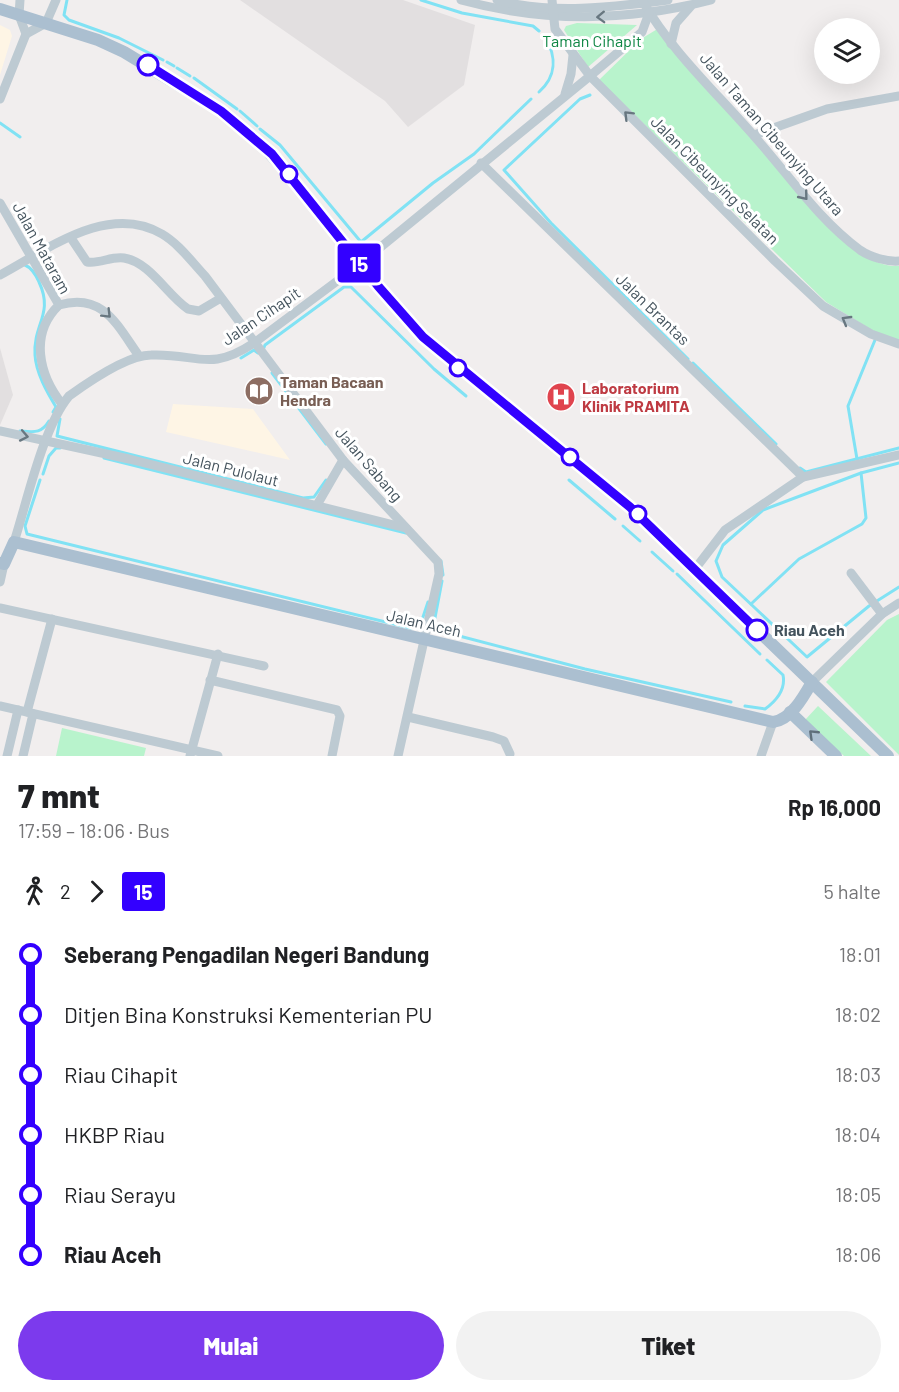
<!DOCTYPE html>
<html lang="id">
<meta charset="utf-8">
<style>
body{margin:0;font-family:Barlow,sans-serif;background:#f2f2f2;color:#202124;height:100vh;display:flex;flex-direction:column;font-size:22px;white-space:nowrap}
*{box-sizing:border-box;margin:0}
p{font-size:20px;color:#757577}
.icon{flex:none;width:33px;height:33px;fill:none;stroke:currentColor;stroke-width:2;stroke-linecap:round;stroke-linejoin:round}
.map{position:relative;height:756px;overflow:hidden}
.details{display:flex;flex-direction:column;background:#fff;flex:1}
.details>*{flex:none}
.badge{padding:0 12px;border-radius:4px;font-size:21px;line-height:39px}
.buttons{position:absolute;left:814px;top:18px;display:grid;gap:12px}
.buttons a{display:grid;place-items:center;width:66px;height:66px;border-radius:50%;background:#fff;box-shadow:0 6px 24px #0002;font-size:30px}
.map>.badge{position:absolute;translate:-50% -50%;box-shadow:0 0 0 3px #fff}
.legs{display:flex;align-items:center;gap:9px;height:66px;padding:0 18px;font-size:20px}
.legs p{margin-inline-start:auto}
.head{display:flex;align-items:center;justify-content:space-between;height:102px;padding:0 18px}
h1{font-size:33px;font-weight:800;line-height:45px}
.cta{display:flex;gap:12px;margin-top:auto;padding:12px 18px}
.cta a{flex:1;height:69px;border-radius:36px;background:#7c3aed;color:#fff;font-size:24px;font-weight:800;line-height:69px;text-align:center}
.cta a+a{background:#f2f2f2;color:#202124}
ul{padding:0 18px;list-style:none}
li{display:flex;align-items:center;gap:21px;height:60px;font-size:22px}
li i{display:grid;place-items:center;width:9px;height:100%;margin:0 8px;background:currentColor}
li i::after{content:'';width:15px;height:15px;margin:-8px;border:4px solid;border-radius:50%;background:#fff}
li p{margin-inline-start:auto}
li:first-child i{background:linear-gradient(#0000 50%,currentColor 0)}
li:last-child i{background:linear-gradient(currentColor 50%,#0000 0)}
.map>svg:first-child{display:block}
.commercial{fill:#fef5e5}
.education{fill:#e2dfe0}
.green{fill:#b8f3cc}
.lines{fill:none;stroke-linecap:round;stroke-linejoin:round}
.stream{stroke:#81e2f4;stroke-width:3}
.minor{stroke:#bdcad2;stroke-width:9}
.major{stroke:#abbfd0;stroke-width:12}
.oneway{stroke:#687780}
.oneway2{stroke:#5e6e7a}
.line-1-casing{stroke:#fff;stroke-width:14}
.line-1{stroke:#30f;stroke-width:9}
.stop-1-dot{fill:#fff;stroke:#30f;stroke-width:3}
.labels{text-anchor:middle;stroke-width:6;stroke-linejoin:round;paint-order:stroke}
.park-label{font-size:16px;fill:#0e8644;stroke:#fff}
.street-label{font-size:16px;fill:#44535d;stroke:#fff}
.education-label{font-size:16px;font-weight:bold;fill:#785e54;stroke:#fff;text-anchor:start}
.health-label{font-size:16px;font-weight:bold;fill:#be3a42;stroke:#fff;text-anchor:start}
.stop-label{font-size:16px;font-weight:bold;fill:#44535d;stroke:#fff;text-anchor:start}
</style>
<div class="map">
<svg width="899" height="756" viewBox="0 0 899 756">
<rect width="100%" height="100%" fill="#f1eeee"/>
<g class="commercial">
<polygon points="0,25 10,30 12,36 0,75"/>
<polygon points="173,404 253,409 290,460 166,432"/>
</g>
<g class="education">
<polygon points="240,0 403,0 475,25 464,85 408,127 385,101"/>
<polygon points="0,348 13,395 0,425"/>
</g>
<g class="green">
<polygon points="577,23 637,25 588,67 564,30 566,26"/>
<path d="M 659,28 C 691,65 723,103 755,140 C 784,174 850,270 899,266 L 899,340 L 875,332 L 826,302 L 599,80 L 641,39 Z"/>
<polygon points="899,614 899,755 826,682 887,620"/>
<polygon points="818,706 871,756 844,756 805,720"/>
<polygon points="62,728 146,748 144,756 56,756"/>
</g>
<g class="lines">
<g class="stream">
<polyline points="67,0 64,15 69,20 119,38 163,60"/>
<polyline points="421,0 462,13 533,26 539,31"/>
<polyline points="167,62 174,66"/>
<polyline points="177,68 190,76"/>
<polyline points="194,78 237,109"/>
<path d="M 539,92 C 558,75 556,56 545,36"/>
<polyline points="590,95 580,99 504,170 551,223 688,359"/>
<polyline points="240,111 257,126"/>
<polyline points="0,123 20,137"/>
<polyline points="260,129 280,145 361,242 433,183 474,154 531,99"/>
<path d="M 25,265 C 32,268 36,275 39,282 C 54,314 33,324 35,355 C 36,373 47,392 56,407 L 53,412"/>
<polyline points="263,350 265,345 344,287 351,287 434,369 466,396"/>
<polyline points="241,358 254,350 258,353"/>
<polyline points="693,363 776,444"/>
<polyline points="272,373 326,444"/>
<polyline points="60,419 57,436 303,498 314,497 326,480"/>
<path d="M 20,431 C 34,432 41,434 49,421"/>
<polyline points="104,458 406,533"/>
<polyline points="857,459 848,406 875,340"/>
<polyline points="899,463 861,473 763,510 723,545 716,561 722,577 807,657 869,606 899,587"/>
<polyline points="800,468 806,472 899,448"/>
<polyline points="43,474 49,456 56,448 60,448"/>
<polyline points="40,480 25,526 27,534 410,628 420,626 428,602"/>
<polyline points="569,480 615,519"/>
<polyline points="623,526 640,541"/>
<polyline points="652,552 673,571"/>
<polyline points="441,561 443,575"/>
<polyline points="677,574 760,654"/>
<polyline points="442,581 434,623 435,626 444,632 585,669 731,702"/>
<polyline points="751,604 799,559 862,524 866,518 861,473"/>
<path d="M 745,706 L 765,709 C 776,701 786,690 783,675 L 767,660"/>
</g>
<g class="minor">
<path d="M 461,0 C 545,23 627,22 711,0"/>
<path d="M 497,0 C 552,15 613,7 668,0"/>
<polyline points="552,0 555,29 590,76 775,261 823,306 871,334 899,344"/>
<path d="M 642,0 C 671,51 716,92 755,137 C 789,175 818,219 860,250 C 870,257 887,262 899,261"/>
<polyline points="26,34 46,23 56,0"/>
<polyline points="671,44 676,23 691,6"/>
<polyline points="565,94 571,74 573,55"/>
<polyline points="0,99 26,34 19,15 20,0"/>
<polyline points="754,135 827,109 899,96"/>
<polyline points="481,163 803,477"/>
<path d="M 0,203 L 59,305 C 29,334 39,375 62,404"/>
<path d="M 71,238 L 87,262 C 100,264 111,256 124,258 C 150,262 167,295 188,309 L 199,311 L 221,298"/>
<path d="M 0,275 C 47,250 108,202 162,234 C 179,244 191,261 205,276 L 343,460 L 438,562 L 439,574 L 398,756"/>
<path d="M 59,305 C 103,292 117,325 139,356"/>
<polyline points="0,431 129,459 406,528"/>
<polyline points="317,505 343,460"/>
<path d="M 14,542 C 27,502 43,427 69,396 C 87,383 128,355 151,355 C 197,353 209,373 254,343 L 360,264 L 590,76 L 642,32 L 649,13"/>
<polyline points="695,569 725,530 803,477 899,455"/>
<polyline points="851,573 882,614"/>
<polyline points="0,582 4,564"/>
<polyline points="0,608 264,666"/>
<polyline points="210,680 337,710 340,716 332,756"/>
<polyline points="812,682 882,614 899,603"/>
<polyline points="0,706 218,756"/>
<polyline points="27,712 52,619"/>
<polyline points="408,717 493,737 504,741 510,754"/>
<polyline points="7,756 18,710"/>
<polyline points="23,756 33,714"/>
<polyline points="190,756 218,654"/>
<polyline points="761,756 773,722"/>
</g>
<g class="major">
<polyline points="0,9 98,40 124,52 221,111 263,146 297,184 371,278 423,337 630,507 888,756"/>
<path d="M 0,563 L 4,564 L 14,542 L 773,722 C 791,720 804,696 812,682"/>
<polyline points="790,712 836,756"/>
</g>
</g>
<defs><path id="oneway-chevron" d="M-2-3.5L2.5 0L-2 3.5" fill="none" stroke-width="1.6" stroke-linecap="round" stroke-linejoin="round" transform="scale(1.5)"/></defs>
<g class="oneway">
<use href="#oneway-chevron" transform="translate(601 17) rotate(178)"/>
<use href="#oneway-chevron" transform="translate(628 115) rotate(-135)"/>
<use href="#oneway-chevron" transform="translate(804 196) rotate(51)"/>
<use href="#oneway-chevron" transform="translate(107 314) rotate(45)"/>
<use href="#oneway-chevron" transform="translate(846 320) rotate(-150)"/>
<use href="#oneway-chevron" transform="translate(24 436) rotate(11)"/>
</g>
<use class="oneway2" href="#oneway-chevron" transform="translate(813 734) rotate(-136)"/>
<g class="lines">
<g class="line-1-casing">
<polyline id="line-1" points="148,65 221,111 272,154 378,286 423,337 630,507 757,630"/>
</g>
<use href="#line-1" class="line-1"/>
</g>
<defs>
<g id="library-disc" transform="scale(1.5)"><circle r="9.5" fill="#8d6e63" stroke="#fff"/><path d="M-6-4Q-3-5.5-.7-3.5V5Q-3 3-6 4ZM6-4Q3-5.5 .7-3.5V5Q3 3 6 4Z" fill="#fff"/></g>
<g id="hospital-disc" transform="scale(1.5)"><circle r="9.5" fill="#e0444e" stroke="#fff"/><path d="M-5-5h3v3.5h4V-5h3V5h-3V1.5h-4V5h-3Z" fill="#fff"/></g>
</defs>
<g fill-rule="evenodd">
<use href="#library-disc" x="259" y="391"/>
<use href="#hospital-disc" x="561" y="397"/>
</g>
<g class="stop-1-dot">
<circle cx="148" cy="65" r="10"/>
<circle cx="289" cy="174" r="8"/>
<circle cx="458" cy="368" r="8"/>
<circle cx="570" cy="457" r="8"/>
<circle cx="638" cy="514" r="8"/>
<circle cx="757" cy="630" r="10"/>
</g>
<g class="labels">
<g class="park-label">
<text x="592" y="47">Taman Cihapit</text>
</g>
<g class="street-label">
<text transform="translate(772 134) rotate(49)" y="6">Jalan Taman Cibeunying Utara</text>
<text transform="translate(715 180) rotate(45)" y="6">Jalan Cibeunying Selatan</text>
<text transform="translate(42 248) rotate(61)" y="6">Jalan Mataram</text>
<text transform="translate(653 309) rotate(44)" y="6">Jalan Brantas</text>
<text transform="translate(261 316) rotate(-34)" y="6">Jalan Cihapit</text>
<text transform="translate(369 464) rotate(49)" y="6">Jalan Sabang</text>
<text transform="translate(231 469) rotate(14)" y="6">Jalan Pulolaut</text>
<text transform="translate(424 623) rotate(13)" y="6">Jalan Aceh</text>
</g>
<g class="education-label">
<text x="280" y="388">Taman Bacaan<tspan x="280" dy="18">Hendra</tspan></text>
</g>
<g class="health-label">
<text x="582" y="394">Laboratorium<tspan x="582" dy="18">Klinik PRAMITA</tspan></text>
</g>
<g class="stop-label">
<text x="774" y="636">Riau Aceh</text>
</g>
</g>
</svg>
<div class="buttons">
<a><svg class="icon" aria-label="layers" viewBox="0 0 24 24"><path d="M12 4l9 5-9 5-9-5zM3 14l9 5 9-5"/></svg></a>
</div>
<b class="badge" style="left:359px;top:263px;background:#30f;color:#fff">15</b>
</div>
<section class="details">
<div class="head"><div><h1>7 mnt</h1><p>17:59 – 18:06 · Bus</p></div><b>Rp 16,000</b></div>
<div class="legs"><svg class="icon" aria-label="walk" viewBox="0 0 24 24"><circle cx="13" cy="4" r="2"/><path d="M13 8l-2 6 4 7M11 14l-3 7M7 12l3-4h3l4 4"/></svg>2<svg class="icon" aria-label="forward" viewBox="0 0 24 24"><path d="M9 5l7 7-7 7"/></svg><b class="badge" style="background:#30f;color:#fff">15</b><p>5 halte</p></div>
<ul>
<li><i style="color:#30f"></i><b>Seberang Pengadilan Negeri Bandung</b><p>18:01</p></li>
<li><i style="color:#30f"></i><span>Ditjen Bina Konstruksi Kementerian PU</span><p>18:02</p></li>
<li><i style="color:#30f"></i><span>Riau Cihapit</span><p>18:03</p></li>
<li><i style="color:#30f"></i><span>HKBP Riau</span><p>18:04</p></li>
<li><i style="color:#30f"></i><span>Riau Serayu</span><p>18:05</p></li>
<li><i style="color:#30f"></i><b>Riau Aceh</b><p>18:06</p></li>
</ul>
<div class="cta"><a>Mulai</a><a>Tiket</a></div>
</section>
